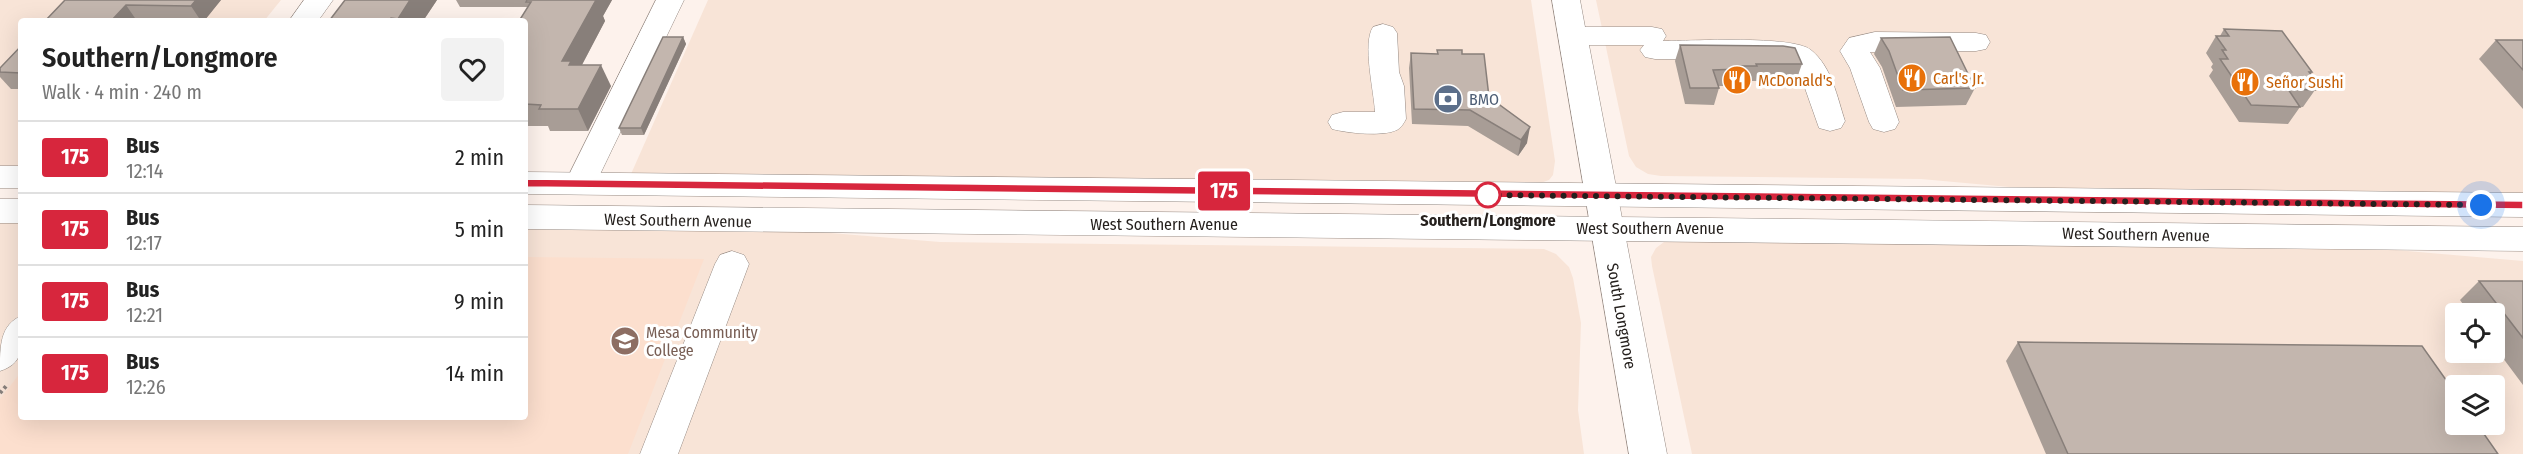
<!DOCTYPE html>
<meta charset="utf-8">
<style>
body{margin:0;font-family:"Fira Sans Condensed",sans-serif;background:#f2f2f2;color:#222;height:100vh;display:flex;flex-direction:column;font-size:22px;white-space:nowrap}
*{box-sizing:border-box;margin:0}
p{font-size:20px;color:#767676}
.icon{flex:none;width:33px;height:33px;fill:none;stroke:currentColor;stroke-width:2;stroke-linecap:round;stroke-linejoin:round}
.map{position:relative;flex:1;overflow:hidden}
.panel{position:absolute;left:18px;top:18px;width:510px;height:402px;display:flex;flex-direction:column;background:#fff;border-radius:6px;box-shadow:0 6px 24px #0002}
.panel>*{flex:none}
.badge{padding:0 12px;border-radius:4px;font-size:21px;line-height:39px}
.controls{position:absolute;left:2445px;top:303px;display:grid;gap:12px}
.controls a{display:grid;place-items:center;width:60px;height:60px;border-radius:6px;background:#fff;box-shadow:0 6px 24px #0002;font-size:30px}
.you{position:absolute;width:30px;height:30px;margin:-15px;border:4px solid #fff;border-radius:50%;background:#1a73e8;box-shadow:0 0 0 9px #1a73e833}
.map>.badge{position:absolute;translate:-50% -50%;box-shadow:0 0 0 3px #fff}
.round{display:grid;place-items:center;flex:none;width:63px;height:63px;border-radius:6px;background:#f2f2f2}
.head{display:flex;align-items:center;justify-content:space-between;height:102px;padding:0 24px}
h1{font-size:28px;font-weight:600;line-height:45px}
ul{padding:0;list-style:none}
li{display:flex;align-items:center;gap:18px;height:72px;padding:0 24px;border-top:2px solid #e0e0e0}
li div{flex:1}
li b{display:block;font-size:22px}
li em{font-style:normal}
li .badge{min-width:66px;font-weight:700;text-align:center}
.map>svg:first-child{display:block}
.built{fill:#f8e4d7;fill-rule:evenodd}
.green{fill:#fcdfce}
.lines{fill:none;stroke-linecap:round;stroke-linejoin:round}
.minor-casing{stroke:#958982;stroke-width:1}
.major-casing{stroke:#958982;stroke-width:1}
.path{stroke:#877f7b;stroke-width:4;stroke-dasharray:3 3;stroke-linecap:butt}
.minor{fill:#fff;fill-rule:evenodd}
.major{fill:#fff;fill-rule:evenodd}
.wall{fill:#a89d96}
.shaded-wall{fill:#887f7a}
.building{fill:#c3b6ae;stroke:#887f7a;stroke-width:1.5}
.line{fill:#d7263d;stroke:#fff;stroke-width:1.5}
.walk{stroke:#25201d;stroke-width:6;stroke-dasharray:0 10.8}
.stop-dot{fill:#fff;stroke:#d7263d;stroke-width:3}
.labels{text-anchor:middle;stroke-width:6;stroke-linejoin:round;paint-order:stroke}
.food-label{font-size:16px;fill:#c56008;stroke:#fff;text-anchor:start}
.service-label{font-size:16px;fill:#4e5e75;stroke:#fff;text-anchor:start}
.street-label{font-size:16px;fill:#25201d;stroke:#fff}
.stop-label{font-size:16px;font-weight:bold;fill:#25201d;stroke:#fff}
.education-label{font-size:16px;fill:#785e54;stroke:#fff;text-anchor:start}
</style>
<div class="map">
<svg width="2523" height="454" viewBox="0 0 2523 454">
<rect width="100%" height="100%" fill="#fdf2ec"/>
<g class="built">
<polygon points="0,0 281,0 264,21 21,21 21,169 0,169"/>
<polygon points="708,0 1531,0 1555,161 1553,175 1549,180 1535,185 631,174"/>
<polygon points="1596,0 2523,0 2523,197 2064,192 1921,179 1661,176 1648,174 1636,167 1629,156"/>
<polygon points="0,220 21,221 21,417 525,417 525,226 782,229 940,242 1544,249 1556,254 1569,267 1573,278 1581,323 1578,410 1584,454 0,454"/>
<path d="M 1679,238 L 2326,244 L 2523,261 L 2523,454 L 1692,454 L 1652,266 L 1651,257 L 1656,248 L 1664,242 ZM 2456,314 L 2494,314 L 2494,352 L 2456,352 ZM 2456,386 L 2494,386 L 2494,424 L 2456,424 Z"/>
</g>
<polygon class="green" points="525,257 704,259 628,454 0,454 0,399 21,372 21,417 525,417"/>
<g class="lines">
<g class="minor-casing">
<g id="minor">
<polygon points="304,0 333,0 318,21 289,21"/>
<polygon points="656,0 684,0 592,191 581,194 570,191 565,183"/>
<path d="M 1552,0 L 1580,0 L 1585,27 L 1652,27 L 1662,29 L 1666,36 L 1663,41 C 1691,41 1793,35 1811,50 C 1832,67 1837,97 1845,121 L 1841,128 L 1830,131 L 1819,128 L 1801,77 L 1790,63 L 1777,60 L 1655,59 L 1645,57 L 1640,50 L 1644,45 L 1589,45 L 1667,454 L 1629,454 Z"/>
<path d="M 1383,24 L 1393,27 L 1397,33 L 1399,72 L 1404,86 L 1406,119 C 1404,123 1401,128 1397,130 C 1383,137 1347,133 1332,129 L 1328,122 L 1332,115 L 1343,112 L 1375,112 C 1374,91 1362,43 1373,27 Z"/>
<polygon points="1875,32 1976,33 1986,35 1990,42 1986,49 1976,51 1870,52 1880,68 1899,122 1895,129 1884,132 1873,129 1869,122 1850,68 1840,51 1849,38"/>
<polygon points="732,251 744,255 749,264 678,454 640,454 715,264 720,255"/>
<path d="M 21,316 C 21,341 28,362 0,371 C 0,346 0,325 21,316 Z"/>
</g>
</g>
<g class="major-casing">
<g id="major">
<rect x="0" y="166" width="21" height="22"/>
<polygon points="525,172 2523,193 2523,217 525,194"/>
<rect x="0" y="199" width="21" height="24"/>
<polygon points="525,205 2523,227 2523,251 525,229"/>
</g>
</g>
<polyline class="path" points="0,393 8,384"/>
<use href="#minor" class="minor"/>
<use href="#major" class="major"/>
</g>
<g class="wall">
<polygon points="65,0 221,0 204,21 45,21"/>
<polygon points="437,0 423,21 329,21"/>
<polygon points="456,0 612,0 603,16 605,21 582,65 611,86 588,131 550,131 548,126 525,126 525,21 528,7 460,7"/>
<polygon points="2224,29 2312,72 2311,74 2316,81 2312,87 2315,90 2303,107 2300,107 2288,124 2239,122 2209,76 2213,70 2211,67 2213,64 2206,53 2216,36 2220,36"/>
<polygon points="683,37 686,44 644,135 622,135 619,128"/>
<polygon points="1881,38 1975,88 1966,105 1896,107 1882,67 1874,54"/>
<polygon points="2496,40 2523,40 2523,109 2479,59"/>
<polygon points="1680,45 1802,64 1796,81 1752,81 1751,83 1736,83 1735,86 1718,86 1719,88 1714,105 1685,104 1675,61"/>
<polygon points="21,46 21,89 11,89 0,77 0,68"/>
<polygon points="1437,50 1462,54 1489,97 1527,143 1518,156 1468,126 1412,124 1409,68 1411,53 1437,54"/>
<polygon points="2479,281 2523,281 2523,385 2494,346 2494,314 2470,314 2460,300"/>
<polygon points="2018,342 2498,454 2046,454 2006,361"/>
</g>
<g class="shaded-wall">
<polygon points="196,0 221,0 204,21 201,21 191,6"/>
<polygon points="410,0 437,0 423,21 399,21 398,19"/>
<polygon points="591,0 612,0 603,16 605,21 577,74 562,61"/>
<polygon points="126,5 137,21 111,21"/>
<polygon points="683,37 686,44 644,135 641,128"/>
<polygon points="601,65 611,86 588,131 578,109"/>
<polygon points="1530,127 1527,143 1518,156 1521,140"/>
</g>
<g class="building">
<polygon points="65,0 196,0 191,6 126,5 111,21 45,21"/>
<polygon points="345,0 410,0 398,19 391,18 390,21 329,21"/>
<polygon points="527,0 596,0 562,61 571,61 569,65 601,65 578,109 539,109 541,105 525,104 525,21 519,21 531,2 526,2"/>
<polygon points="2224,29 2282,31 2312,72 2309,72 2316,81 2309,81 2315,90 2288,89 2300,107 2251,105 2220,59 2228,59 2222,50 2226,50 2216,36 2229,36"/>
<polygon points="663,37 683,37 641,128 619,128"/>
<polygon points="1950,37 1975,88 1903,90 1889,51 1881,38"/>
<polygon points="2496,40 2523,40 2523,70"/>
<polygon points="1680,45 1783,46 1795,48 1802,64 1756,64 1757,66 1739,66 1740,69 1713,70 1719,88 1690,88"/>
<polygon points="21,46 21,73 0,72 0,68"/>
<polygon points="1437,50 1462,50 1462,54 1484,54 1489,97 1530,127 1521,140 1470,110 1414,109 1411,53 1438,54"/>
<polygon points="2479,281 2523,281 2523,338"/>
<polygon points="2018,342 2422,346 2456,394 2456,424 2477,424 2498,454 2068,454"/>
</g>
<polygon class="line" points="525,179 2523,201 2523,209 525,187 519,183"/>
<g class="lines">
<polyline class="walk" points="1488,195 2481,205"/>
</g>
<defs>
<g id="restaurant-disc" transform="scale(1.5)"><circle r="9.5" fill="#e8710a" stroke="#fff"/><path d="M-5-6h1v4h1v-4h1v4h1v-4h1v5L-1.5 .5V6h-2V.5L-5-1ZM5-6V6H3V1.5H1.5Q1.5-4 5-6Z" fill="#fff"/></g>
<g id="bank-disc" transform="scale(1.5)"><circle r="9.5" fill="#5c6f8a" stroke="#fff"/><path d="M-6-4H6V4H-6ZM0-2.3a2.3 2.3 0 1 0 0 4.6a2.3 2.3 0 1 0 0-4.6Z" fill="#fff"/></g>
<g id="university-disc" transform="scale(1.5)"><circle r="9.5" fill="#8d6e63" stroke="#fff"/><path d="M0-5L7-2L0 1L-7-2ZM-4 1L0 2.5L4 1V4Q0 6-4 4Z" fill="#fff"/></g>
</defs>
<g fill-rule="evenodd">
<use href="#restaurant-disc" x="1912" y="78"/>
<use href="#restaurant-disc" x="1737" y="80"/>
<use href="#restaurant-disc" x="2245" y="82"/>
<use href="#bank-disc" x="1448" y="99"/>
<use href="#university-disc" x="625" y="341"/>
</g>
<circle class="stop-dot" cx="1488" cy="195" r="12"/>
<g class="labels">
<g class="food-label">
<text x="1933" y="84">Carl's Jr.</text>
<text x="1758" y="86">McDonald's</text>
<text x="2266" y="88">Señor Sushi</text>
</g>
<g class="service-label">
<text x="1469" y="105">BMO</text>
</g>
<g class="street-label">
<text transform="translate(678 220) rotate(1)" y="6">West Southern Avenue</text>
<text x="1164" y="230">West Southern Avenue</text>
<text x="1650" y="234">West Southern Avenue</text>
<text transform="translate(2136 234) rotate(1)" y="6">West Southern Avenue</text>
<text transform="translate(1622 316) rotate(80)" y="6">South Longmore</text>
</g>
<g class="stop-label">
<text x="1488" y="226">Southern/Longmore</text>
</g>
<g class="education-label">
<text x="646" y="338">Mesa Community<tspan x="646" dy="18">College</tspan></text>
</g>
</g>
</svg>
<div class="controls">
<a><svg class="icon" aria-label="locate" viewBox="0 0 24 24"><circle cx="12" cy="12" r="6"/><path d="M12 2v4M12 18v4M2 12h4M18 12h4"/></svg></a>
<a><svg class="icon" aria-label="layers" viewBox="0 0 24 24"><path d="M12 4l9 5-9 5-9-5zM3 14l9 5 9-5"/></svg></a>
</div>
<div class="you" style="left:2481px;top:205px"></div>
<b class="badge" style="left:1224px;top:191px;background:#d7263d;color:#fff">175</b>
<section class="panel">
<div class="head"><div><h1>Southern/Longmore</h1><p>Walk · 4 min · 240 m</p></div><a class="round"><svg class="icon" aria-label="heart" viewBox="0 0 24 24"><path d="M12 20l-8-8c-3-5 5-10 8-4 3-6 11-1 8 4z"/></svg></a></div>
<ul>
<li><span class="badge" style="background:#d7263d;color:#fff">175</span><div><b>Bus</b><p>12:14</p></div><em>2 min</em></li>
<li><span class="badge" style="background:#d7263d;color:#fff">175</span><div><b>Bus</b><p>12:17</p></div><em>5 min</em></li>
<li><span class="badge" style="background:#d7263d;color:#fff">175</span><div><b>Bus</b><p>12:21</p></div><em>9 min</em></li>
<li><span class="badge" style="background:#d7263d;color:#fff">175</span><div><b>Bus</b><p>12:26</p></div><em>14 min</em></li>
</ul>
</section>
</div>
